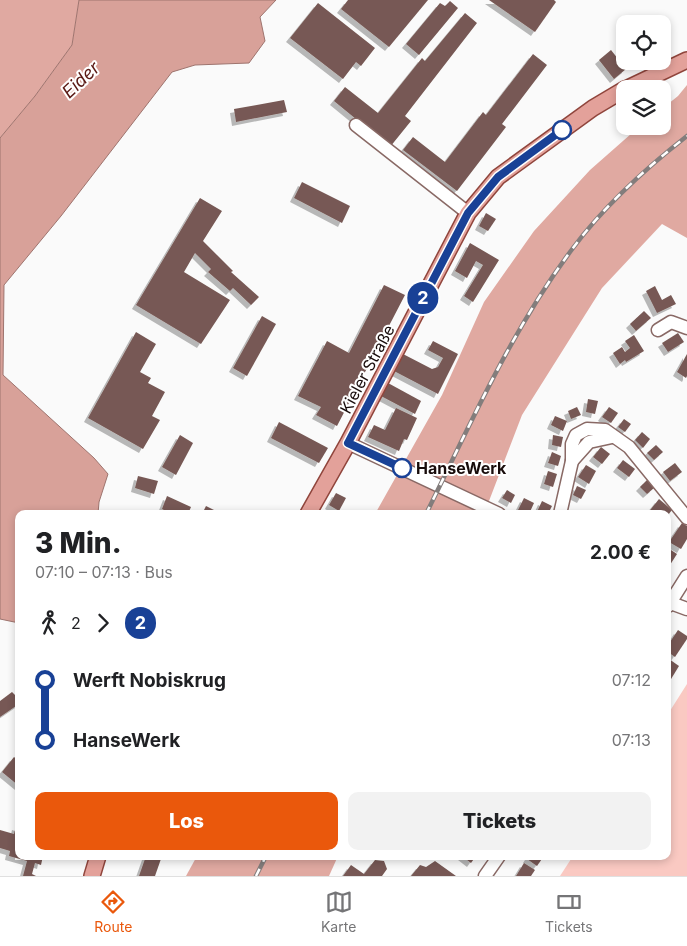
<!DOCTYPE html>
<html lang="de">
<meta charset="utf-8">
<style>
body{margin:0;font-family:Inter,sans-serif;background:#f2f2f2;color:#202124;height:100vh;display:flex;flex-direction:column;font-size:19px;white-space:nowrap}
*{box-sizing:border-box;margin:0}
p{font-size:16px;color:#757577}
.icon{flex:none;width:28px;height:28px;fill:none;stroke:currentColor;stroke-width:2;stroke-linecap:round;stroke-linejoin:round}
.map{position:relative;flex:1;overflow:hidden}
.details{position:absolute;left:15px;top:510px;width:656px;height:350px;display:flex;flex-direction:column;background:#fff;border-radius:10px;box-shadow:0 2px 8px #0003}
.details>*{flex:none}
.badge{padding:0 10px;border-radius:16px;font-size:18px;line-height:32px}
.controls{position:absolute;left:616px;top:15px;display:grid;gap:10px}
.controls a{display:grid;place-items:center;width:55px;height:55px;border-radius:10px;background:#fff;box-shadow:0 2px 8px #0003;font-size:25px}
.map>.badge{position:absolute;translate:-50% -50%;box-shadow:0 0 0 2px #fff}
.legs{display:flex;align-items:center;gap:8px;height:55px;padding:0 20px;font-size:16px}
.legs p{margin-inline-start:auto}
.summary{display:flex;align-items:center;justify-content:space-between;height:85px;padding:0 20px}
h1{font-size:28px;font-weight:800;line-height:38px}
.primary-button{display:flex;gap:10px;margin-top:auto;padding:10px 20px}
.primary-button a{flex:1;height:58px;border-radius:10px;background:#ea580c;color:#fff;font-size:20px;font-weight:800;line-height:58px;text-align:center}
.primary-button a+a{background:#f2f2f2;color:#202124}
ul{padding:0 20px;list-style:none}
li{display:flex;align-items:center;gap:18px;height:60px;font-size:19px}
li i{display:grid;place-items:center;width:8px;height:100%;margin:0 6px;background:currentColor}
li i::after{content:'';width:12px;height:12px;margin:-6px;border:4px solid;border-radius:50%;background:#fff}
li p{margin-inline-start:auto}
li:first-child i{background:linear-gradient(#0000 50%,currentColor 0)}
li:last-child i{background:linear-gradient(currentColor 50%,#0000 0)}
.menu{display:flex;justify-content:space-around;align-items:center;height:70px;border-top:1px solid #e0e0e0;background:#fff;font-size:14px;color:#757577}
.menu a{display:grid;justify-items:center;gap:2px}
.menu .selected{color:#ea580c}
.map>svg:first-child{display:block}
.green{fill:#fac9c2}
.forest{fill:#e0a9a1}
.water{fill:#d8a199;stroke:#9e746e}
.building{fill:#775954;filter:url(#shadow)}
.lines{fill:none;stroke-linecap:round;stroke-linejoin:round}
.minor-casing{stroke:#896965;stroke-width:15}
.major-casing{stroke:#90453c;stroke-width:18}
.minor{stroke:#fff;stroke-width:12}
.major{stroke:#e3a19a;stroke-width:15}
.rail-casing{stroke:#837d7c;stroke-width:4.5}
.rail{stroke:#fff;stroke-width:2.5;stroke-dasharray:8;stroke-linecap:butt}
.line-1-casing{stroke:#fff;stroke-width:11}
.line-1{stroke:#194196;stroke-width:8}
.stop-1-dot{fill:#fff;stroke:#194196;stroke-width:2.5}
.labels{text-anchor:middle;stroke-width:4;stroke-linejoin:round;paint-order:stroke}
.street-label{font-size:16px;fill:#180c0b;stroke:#fff}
.stop-label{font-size:16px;font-weight:bold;fill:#180c0b;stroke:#fff;text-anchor:start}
.water-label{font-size:18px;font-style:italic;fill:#5a1914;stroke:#fff}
</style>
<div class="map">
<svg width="687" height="876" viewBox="0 0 687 876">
<defs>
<filter id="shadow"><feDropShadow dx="-4" dy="4" stdDeviation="0" flood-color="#0004"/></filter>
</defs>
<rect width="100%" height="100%" fill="#fafafa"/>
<polygon class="green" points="687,684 687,876 560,876 573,856 668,856 668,714"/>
<g class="forest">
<polygon points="0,0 79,0 72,45 35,96 0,138"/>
<polygon points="687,85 687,238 662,224 602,288 522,415 484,514 375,514 442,395 484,302 534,231 590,170 640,126 662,126 663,108 678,96"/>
<polygon points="197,856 338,856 329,876 186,876"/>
</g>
<polygon class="water" points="79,0 276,0 260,17 265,41 249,63 195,65 172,72 61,216 4,285 3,375 94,458 108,474 99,502 98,514 19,514 19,623 0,619 0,138 35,96 72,45"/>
<g class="building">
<polygon points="348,0 428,0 389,47 341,9"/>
<polygon points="489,0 554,0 556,2 535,32"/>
<polygon points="450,1 458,8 419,55 406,44 440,3 445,6"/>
<polygon points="318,3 375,48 361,66 356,62 343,79 290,38"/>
<polygon points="465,13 477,23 405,116 411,121 390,147 334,101 345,87 378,113 422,58 425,61"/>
<polygon points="611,50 626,69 614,79 599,60"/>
<polygon points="533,54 547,65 502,124 506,127 457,191 403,150 413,137 445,162 483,112 486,115"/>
<polygon points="284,100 287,112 236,122 234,109"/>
<polygon points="302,182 350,206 342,223 294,198"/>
<polygon points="200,198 222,211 203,241 233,271 231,272 259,297 251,305 233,288 230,291 208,272 211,269 195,253 184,272 230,300 201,344 136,305"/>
<polygon points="486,213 496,219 488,231 479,226"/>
<polygon points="470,243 499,260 473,302 464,296 483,265 476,261 467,278 455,271"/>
<polygon points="384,285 405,295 337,426 316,415 321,407 298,396 327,341 349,353"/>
<polygon points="655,286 662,300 671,295 676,304 657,313 646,291"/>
<polygon points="644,311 651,318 636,331 630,324"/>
<polygon points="262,316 276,324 247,376 233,368"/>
<polygon points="136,332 156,344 140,372 151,378 148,383 165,392 152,416 160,420 143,449 88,418"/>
<polygon points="678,333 684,342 668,352 662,343"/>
<polygon points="634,335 644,351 626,362 625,360 620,364 613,353 622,347 625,352 630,348 625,341"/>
<polygon points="433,341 458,354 438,394 394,371 403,354 432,369 438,367 443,358 428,350"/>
<polygon points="687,354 687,376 686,378 677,372"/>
<polygon points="388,383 421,401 415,414 381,396"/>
<polygon points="588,399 598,401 595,414 586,412"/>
<polygon points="577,407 581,415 571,419 568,411"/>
<polygon points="609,407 618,413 611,423 602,417"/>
<polygon points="396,408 417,418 407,440 404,439 399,451 368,437 374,425 385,430"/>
<polygon points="555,416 567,421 563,431 551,425"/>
<polygon points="624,419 631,424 625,432 618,427"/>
<polygon points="279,422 328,448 319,463 271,438"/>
<polygon points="642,432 650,439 643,448 635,440"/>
<polygon points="180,435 193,443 176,475 162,467"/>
<polygon points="553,435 563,437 561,447 552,445"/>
<polygon points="656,445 663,452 654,460 647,453"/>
<polygon points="601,447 610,454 602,464 593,457"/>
<polygon points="552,452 561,456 558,466 548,463"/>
<polygon points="623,460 635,469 629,477 617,468"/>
<polygon points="675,463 682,472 670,481 663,472"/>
<polygon points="586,465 596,471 589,484 578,477"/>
<polygon points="548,471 557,474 553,487 544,484"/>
<polygon points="138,476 158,481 154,494 135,488"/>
<polygon points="647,480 654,488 647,494 640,487"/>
<polygon points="577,486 586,490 581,499 573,495"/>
<polygon points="507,490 515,495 511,503 502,498"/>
<polygon points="336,493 346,498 339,511 329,505"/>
<polygon points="167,496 191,507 188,514 172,514 162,509"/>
<polygon points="524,498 534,503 529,514 518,510"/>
<polygon points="659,499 672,510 668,515 647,514"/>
<polygon points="542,501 552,506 548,514 536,514"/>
<polygon points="206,506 222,514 202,514"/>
<polygon points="682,523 687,526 687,539 681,549 669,542"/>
<polygon points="668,548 677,554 668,568"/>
<polygon points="678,630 687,636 687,639 675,657 668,652 668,645"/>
<polygon points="669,659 679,666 668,684 668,661"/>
<polygon points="12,692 17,697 19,704 0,717 0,701"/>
<polygon points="14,757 19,761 19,786 2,772"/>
<polygon points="16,826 19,827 19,856 43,856 41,865 35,863 32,874 36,876 23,876 27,861 9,856 10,851 0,848 0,830 14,834"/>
<polygon points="146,856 162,856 155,876 139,876"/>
<polygon points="462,856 476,856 471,863"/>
<polygon points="529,856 544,856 537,866 527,859"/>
<polygon points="375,860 384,861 387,869 382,876 343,876 351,865 364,874"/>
<polygon points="435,861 456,876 411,876 420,865 426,867"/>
<polygon points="524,863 535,870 531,876 516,876"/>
</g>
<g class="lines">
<g class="minor-casing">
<g id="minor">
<polyline points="356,125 468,213"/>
<polyline points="658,330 671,322 687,328"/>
<polyline points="348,443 499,514"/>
<polyline points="572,461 589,442 612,437"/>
<polyline points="560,514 572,461 572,444 576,435 587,429 605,430 629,447 687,518"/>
<polyline points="668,602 687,609"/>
<polyline points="668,606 687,576"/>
<polyline points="485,876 499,856"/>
</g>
</g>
<g class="major-casing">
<g id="major">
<polyline points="626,89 687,60"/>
<polyline points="308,514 348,443 468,213 498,177 593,108 625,89"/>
<polyline points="92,876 98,856"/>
</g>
</g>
<use href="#minor" class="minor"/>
<use href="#major" class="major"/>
<g class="rail-casing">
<g id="rail">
<path d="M 426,514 C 471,423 512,329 573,248 C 605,205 645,169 687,136"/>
<polyline points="256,876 266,856"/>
</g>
</g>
<use href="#rail" class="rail"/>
</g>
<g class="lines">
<g class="line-1-casing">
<polyline id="line-1" points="402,468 348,443 468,213 498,177 562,130"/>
</g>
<use href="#line-1" class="line-1"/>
</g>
<g class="stop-1-dot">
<circle cx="562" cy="130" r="9"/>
<circle cx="402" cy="468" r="9"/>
</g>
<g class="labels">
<g class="street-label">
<text transform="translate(367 369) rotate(-62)" y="6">Kieler Straße</text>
</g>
<g class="stop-label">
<text x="416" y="474">HanseWerk</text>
</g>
<g class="water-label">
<text transform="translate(81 80) rotate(-43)" y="6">Eider</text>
</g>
</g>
</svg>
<div class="controls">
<a><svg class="icon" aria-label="locate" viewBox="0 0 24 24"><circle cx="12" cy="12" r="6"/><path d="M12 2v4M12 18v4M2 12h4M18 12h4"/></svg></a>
<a><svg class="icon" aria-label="layers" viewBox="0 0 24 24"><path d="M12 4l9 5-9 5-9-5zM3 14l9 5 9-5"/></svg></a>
</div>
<b class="badge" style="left:423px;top:298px;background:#194196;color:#fff">2</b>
<section class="details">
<div class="summary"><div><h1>3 Min.</h1><p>07:10 – 07:13 · Bus</p></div><b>2.00 €</b></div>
<div class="legs"><svg class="icon" aria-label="walk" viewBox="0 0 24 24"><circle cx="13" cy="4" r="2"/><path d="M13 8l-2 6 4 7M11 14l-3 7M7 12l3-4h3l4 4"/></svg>2<svg class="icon" aria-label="forward" viewBox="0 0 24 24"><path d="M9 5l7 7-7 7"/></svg><b class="badge" style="background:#194196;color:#fff">2</b></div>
<ul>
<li><i style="color:#194196"></i><b>Werft Nobiskrug</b><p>07:12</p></li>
<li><i style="color:#194196"></i><b>HanseWerk</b><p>07:13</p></li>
</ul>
<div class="primary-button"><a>Los</a><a>Tickets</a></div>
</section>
</div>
<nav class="menu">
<a class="selected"><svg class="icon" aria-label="directions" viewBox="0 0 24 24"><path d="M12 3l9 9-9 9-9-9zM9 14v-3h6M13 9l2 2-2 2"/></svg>Route</a>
<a><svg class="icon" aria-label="map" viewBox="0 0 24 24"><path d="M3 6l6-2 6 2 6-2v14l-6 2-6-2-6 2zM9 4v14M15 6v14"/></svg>Karte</a>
<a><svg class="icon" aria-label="tickets" viewBox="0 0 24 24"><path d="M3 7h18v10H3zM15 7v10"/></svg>Tickets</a>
</nav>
